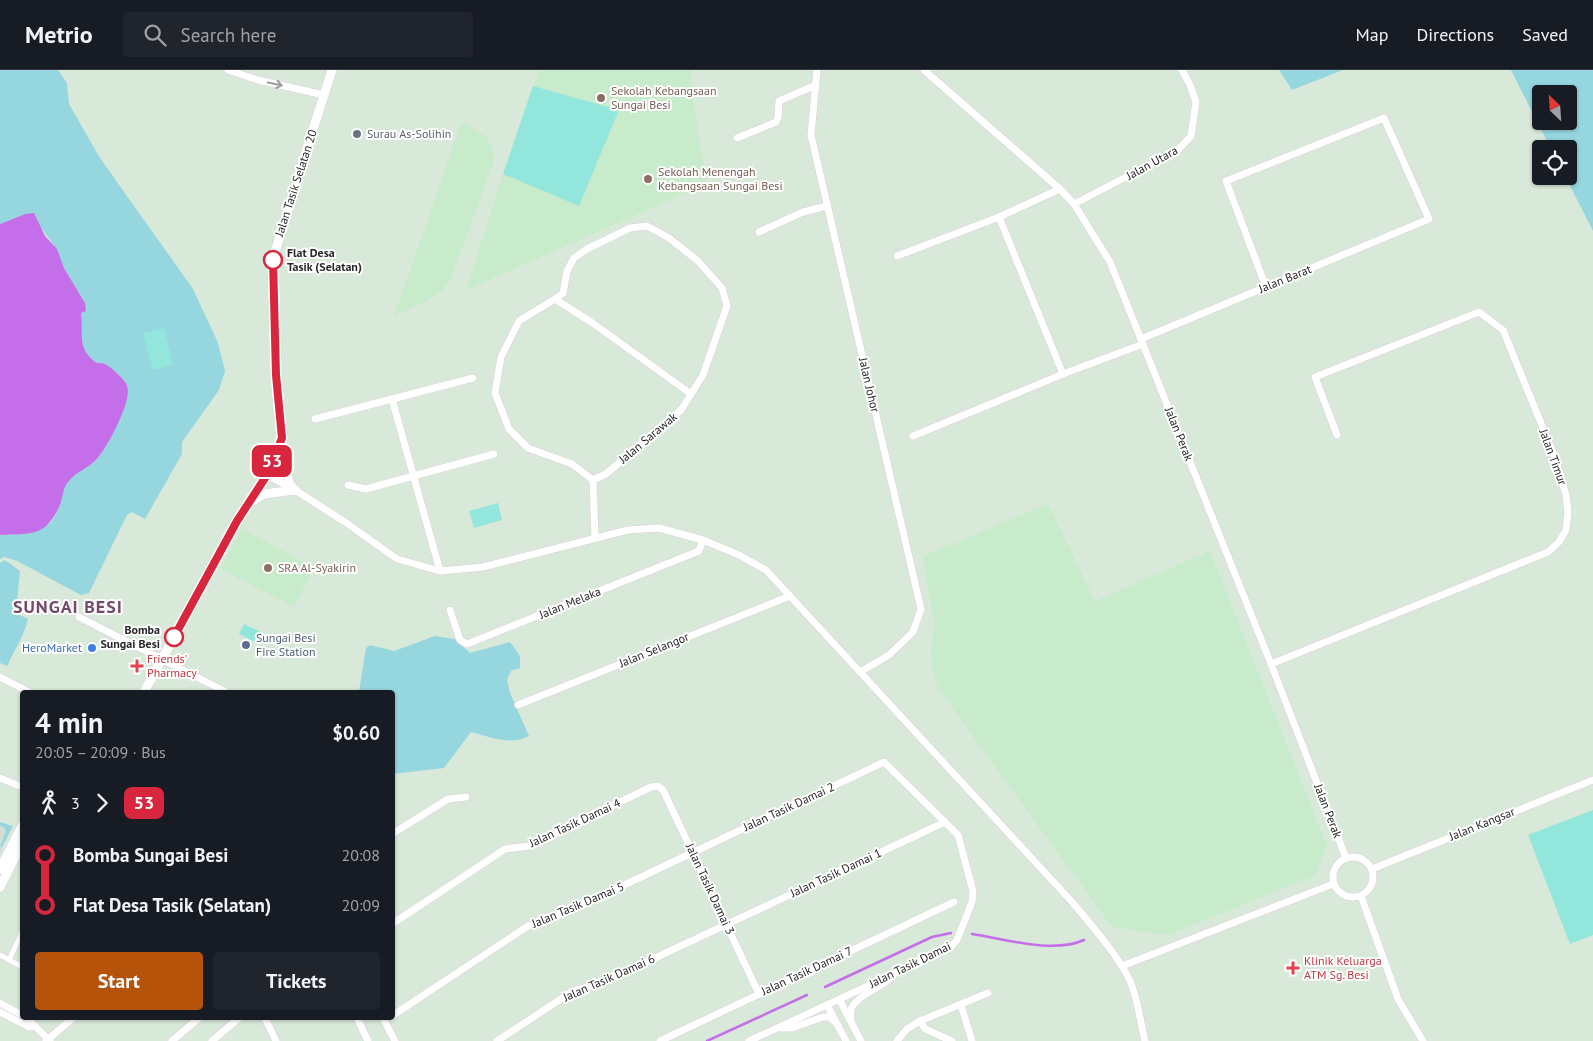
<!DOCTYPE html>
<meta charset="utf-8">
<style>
body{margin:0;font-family:"PT Sans",sans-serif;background:#20242c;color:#f1f3f6;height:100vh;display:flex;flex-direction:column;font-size:19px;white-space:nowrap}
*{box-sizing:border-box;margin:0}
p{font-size:16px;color:#9ea1a6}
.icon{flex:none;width:28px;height:28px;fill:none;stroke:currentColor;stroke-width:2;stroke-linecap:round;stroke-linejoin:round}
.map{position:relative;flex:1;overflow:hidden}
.side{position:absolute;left:20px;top:620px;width:375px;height:330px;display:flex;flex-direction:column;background:#171b24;border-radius:5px;box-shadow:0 1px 4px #0004}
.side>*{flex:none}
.badge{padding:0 10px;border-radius:8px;font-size:18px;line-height:32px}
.needle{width:32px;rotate:335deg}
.buttons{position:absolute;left:1532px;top:15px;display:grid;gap:10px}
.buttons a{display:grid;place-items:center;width:45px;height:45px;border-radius:5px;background:#171b24;box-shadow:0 1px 4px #0004;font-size:25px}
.map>.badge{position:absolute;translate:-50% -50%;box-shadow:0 0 0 2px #fff}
.legs{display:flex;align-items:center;gap:8px;height:55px;padding:0 15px;font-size:16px}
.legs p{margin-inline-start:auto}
.summary{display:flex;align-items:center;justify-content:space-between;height:85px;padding:0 15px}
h1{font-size:28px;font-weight:800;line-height:38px}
.primary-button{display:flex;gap:10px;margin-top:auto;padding:10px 15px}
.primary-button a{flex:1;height:58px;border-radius:5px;background:#b45309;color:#fff;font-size:20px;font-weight:800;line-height:58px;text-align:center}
.primary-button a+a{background:#20242c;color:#f1f3f6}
ul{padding:0 15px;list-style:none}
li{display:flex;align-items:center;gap:18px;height:50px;font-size:19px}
li i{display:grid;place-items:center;width:8px;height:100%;margin:0 6px;background:currentColor}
li i::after{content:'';width:12px;height:12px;margin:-6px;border:4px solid;border-radius:50%;background:#171b24}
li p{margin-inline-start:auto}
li:first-child i{background:linear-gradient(#0000 50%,currentColor 0)}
li:last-child i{background:linear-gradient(currentColor 50%,#0000 0)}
header{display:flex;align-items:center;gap:30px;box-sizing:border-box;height:70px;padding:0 25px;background:#171b24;border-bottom:1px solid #363941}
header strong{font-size:24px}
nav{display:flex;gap:28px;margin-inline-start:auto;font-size:18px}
.search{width:350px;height:45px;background:#20242c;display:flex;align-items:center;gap:12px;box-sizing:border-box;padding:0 18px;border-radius:5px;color:#9ea1a6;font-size:19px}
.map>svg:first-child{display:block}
.education{fill:#c8ebcc}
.green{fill:#96d7df;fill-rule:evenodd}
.pitch{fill:#92e6db}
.plaza{fill:#d3ded4}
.water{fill:#c56ee9}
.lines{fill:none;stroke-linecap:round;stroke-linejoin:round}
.stream{stroke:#c56ee9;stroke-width:2.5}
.pedestrian-casing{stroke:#e0cedb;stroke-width:6}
.minor-casing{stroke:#e0cedb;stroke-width:8}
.tertiary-casing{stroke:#e0cedb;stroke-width:10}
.pedestrian{stroke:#fff;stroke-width:5}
.minor{stroke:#fff;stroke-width:7}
.tertiary{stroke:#fff;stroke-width:9}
.oneway{stroke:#9e9e9e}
.line-1-casing{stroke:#fff;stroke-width:11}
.line-1{stroke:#d7263d;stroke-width:8}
.education-dot{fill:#8d6e63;stroke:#fff;stroke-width:2}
.worship-dot{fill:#6b7280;stroke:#fff;stroke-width:2}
.stop-1-dot{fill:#fff;stroke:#d7263d;stroke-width:2.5}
.service-dot{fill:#5c6f8a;stroke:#fff;stroke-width:2}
.shop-dot{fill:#3f7fe0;stroke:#fff;stroke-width:2}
.health-dot{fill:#e0444e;stroke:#fff;stroke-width:2}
.labels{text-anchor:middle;stroke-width:4;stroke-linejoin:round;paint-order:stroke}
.education-label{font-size:12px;fill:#785e54;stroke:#fff;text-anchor:start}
.worship-label{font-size:12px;fill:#5b616d;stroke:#fff;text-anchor:start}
.street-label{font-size:12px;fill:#272727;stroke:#fff}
.stop-label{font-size:12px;font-weight:bold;fill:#272727;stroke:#fff;text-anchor:start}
.service-label{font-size:12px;fill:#4e5e75;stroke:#fff;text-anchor:start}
.shop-label{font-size:12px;fill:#366cbe;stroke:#fff;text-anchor:end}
.health-label{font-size:12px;fill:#be3a42;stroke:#fff;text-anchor:start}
.district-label{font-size:18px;font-weight:bold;letter-spacing:1px;fill:#754a69;stroke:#fff}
</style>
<header>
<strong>Metrio</strong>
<div class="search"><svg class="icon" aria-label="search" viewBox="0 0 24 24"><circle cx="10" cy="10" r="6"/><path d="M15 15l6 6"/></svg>Search here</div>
<nav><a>Map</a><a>Directions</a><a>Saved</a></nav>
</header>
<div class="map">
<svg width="1593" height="971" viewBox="0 0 1593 971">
<rect width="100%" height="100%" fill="#d8e9d9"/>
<g class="education">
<polygon points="539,0 692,0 690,9 706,114 466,220 503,104 579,136 619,40 533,16"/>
<polygon points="462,52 485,66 492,76 494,91 449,213 440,222 426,232 394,246"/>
<polygon points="1048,434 1095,531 1210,481 1327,776 1314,806 1168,865 1112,857 948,632 937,615 933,602 931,586 934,552 923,486"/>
<polygon points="242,459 314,497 294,537 221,499"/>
</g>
<g class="green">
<path d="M 0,0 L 58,0 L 67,13 L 69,34 L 100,88 L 193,219 L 218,273 L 225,301 L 219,320 L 182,372 L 182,384 L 145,449 L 132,442 L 127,445 L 89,523 L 81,525 L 17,491 L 4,487 L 0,489 L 0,465 C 14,464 32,465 45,457 C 63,445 58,423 69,410 C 76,402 88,398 96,390 C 106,380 128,335 128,321 C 128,314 124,310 119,305 C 112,299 107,292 97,293 C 76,278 84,265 81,243 L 83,242 L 85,233 L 64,198 L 53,174 L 42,159 L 25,144 L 0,154 Z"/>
<polygon points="1279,0 1343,0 1292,20"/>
<path d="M 1511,0 L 1593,0 L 1593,161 L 1565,106 L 1569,106 L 1569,79 L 1551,79 ZM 1541,24 L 1569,24 L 1569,51 L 1541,51 Z"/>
<path d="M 5,490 L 20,501 L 16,543 L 28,549 C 25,564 14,581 7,596 L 0,593 L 0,493 Z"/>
<path d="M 435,566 L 454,569 L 470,583 L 510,572 L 520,586 L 520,598 L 511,601 L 507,610 L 510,623 L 529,666 C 511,676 490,667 471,662 L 444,698 L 393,704 L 392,622 L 359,622 L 366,578 L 370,575 L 394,581 Z"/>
<polygon points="0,752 13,756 0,781"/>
</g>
<g class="pitch">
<polygon points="533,16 619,40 579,136 503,104"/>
<polygon points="164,258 173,295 152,300 143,263"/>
<polygon points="498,433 502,450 474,458 469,441"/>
<polygon points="244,554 265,564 259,574 239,564"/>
<polygon points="1593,740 1593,865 1570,874 1528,765"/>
</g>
<polygon class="plaza" points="0,756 4,757 6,761 0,776 3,779 0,785"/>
<path class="water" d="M 34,143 L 45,166 L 57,179 L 64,198 L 85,233 L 86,241 L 81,243 C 84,265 76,278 97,293 C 107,292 112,299 119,305 C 124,310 128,314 128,321 C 128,338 107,378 96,390 C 88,398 76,402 69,411 C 63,417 63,425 61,432 C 58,441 52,451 45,457 C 33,466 14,464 0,465 L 0,154 L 25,144 Z"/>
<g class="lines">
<g class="stream">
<path d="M 972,864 C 1005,869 1053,884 1084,870"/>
<polyline points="825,917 932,867 951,863"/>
<polyline points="707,971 807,925"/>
</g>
<g class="pedestrian-casing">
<g id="pedestrian">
<polyline points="0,885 22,897"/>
<polyline points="9,890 22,862"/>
</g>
</g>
<g class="minor-casing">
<g id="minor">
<polyline points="228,0 258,10 324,25"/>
<polyline points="817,0 811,65 921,539 913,562 889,585 860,602"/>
<polyline points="924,0 1060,119 1074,134 1110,192 1271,594 1346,788"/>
<polyline points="737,68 776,52 778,48 779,31 816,15"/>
<polyline points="1074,134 1178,80 1191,66 1196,32 1190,15 1182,0"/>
<polyline points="999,147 1063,304"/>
<polyline points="759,162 803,142 827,136"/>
<polyline points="897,186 999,147 1060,119"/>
<polyline points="555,229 594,254 691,324"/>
<polyline points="1141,269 1429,149 1384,48 1226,111 1266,217"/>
<polyline points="392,329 440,501"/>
<polyline points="315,349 473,308"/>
<polyline points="913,366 1063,304 1143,274"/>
<path d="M 267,405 L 295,420 L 345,452 L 397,489 L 440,501 L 483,497 L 628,460 L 659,458 L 703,470 L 739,485 L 766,500 L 1073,833 C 1091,855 1118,885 1130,911 C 1138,929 1140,951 1145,971"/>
<polyline points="593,410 572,394 528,378 509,359 495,323 501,287 519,251 555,229 563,223 567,201 574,188 587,179 630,158 647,156 669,168 698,191 722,218 727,236 703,305 681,340 606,404 593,410 595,468"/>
<polyline points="348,415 366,419 494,384"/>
<polyline points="450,540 460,570 467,574 699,481 703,470"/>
<polyline points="79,547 226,622"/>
<polyline points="1271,594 1548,482 1559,472 1566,460 1568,442 1566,425 1554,385 1503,260 1479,242 1315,307 1337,365"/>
<polyline points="0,607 29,622"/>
<polyline points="518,635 790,526"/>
<polyline points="0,708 22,717"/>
<polyline points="392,764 448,729 466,727"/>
<circle cx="1353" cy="807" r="20"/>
<polyline points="1372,799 1593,710"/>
<polyline points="1361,826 1398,929 1423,971"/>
<polyline points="392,854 505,779 529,776 651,717 658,716 663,720 759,924"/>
<polyline points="1122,896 1333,814"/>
<polyline points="839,929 861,971"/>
<polyline points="0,933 22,945"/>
<polyline points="827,935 846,971"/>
<polyline points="961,935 972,971"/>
<polyline points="0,942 29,957 34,956"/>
<polyline points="392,946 528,856 565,843 884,692 958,765 973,821 972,832 957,870 950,878 749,971"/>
<polyline points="27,948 50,971"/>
<polyline points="265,948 276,971"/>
<polyline points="357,948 368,971"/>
<polyline points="383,948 395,971"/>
<polyline points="920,951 925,959 952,971"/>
<path d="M 851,952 C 851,948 850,944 851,940 C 853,928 880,918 889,909"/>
<polyline points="781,958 792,958 823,947 829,947 838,955"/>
<polyline points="46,971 73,948"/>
<polyline points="172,971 199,948"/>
<polyline points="212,971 239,948"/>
<polyline points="497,971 573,921 604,912 945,752"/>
<polyline points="660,971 954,832"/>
<polyline points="897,971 907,959 920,951 988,923"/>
</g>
</g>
<g class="tertiary-casing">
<g id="tertiary">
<polyline points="295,420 290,415 284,397 276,305 272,192 309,72 332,0"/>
<polyline points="251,432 264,424 295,420"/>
<polyline points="144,622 237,451 267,405 281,370"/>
<polyline points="0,799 22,756"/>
<polyline points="0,817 22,773"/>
</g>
</g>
<use href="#pedestrian" class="pedestrian"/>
<use href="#minor" class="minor"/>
<use href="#tertiary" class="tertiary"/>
</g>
<defs><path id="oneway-shaft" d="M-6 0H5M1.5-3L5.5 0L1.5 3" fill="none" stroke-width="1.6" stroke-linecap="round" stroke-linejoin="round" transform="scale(1.25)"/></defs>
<use class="oneway" href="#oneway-shaft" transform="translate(275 14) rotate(12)"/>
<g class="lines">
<g class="line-1-casing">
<polyline id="line-1" points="174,567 237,451 267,405 282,368 276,305 273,190"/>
</g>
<use href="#line-1" class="line-1"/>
</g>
<g class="education-dot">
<circle cx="601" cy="28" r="5"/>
<circle cx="648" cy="109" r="5"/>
<circle cx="268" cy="498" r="5"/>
</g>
<circle class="worship-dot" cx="357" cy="64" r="5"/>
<g class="stop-1-dot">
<circle cx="273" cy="190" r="9"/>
<circle cx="174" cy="567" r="9"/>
</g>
<circle class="service-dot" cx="246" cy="575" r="5"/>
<circle class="shop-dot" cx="92" cy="578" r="5"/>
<g class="health-dot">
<path d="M134.5 588.5h5v5h5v5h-5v5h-5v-5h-5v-5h5z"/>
<path d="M1290.5 890.5h5v5h5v5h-5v5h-5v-5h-5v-5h5z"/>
</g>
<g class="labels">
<g class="education-label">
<text x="611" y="25">Sekolah Kebangsaan<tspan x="611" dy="14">Sungai Besi</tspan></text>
<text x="658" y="106">Sekolah Menengah<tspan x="658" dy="14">Kebangsaan Sungai Besi</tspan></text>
<text x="278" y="502">SRA Al-Syakirin</text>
</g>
<g class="worship-label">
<text x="367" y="68">Surau As-Solihin</text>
</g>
<g class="street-label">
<text transform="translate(1152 93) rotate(-29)" y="4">Jalan Utara</text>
<text transform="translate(296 113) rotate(-72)" y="4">Jalan Tasik Selatan 20</text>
<text transform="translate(1285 209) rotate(-22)" y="4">Jalan Barat</text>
<text transform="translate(869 315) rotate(77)" y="4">Jalan Johor</text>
<text transform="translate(1179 364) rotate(68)" y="4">Jalan Perak</text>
<text transform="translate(648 368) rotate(-40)" y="4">Jalan Sarawak</text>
<text transform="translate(1553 387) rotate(70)" y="4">Jalan Timur</text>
<text transform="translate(570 533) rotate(-22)" y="4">Jalan Melaka</text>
<text transform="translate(654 580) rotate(-22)" y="4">Jalan Selangor</text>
<text transform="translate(789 737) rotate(-25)" y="4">Jalan Tasik Damai 2</text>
<text transform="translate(1328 741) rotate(69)" y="4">Jalan Perak</text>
<text transform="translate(575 753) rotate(-25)" y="4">Jalan Tasik Damai 4</text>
<text transform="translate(1482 754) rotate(-22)" y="4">Jalan Kangsar</text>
<text transform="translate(836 803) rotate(-25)" y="4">Jalan Tasik Damai 1</text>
<text transform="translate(710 819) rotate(65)" y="4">Jalan Tasik Damai 3</text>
<text transform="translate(578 835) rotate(-23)" y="4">Jalan Tasik Damai 5</text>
<text transform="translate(910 895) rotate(-26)" y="4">Jalan Tasik Damai</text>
<text transform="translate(807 901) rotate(-25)" y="4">Jalan Tasik Damai 7</text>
<text transform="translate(609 908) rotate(-24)" y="4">Jalan Tasik Damai 6</text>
</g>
<g class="stop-label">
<text x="287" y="187">Flat Desa<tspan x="287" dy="14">Tasik (Selatan)</tspan></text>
<text x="160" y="564" text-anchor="end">Bomba<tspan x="160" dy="14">Sungai Besi</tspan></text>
</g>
<g class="service-label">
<text x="256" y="572">Sungai Besi<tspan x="256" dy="14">Fire Station</tspan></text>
</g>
<g class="shop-label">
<text x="82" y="582">HeroMarket</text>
</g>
<g class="health-label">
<text x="147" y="593">Friends'<tspan x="147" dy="14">Pharmacy</tspan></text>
<text x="1304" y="895">Klinik Keluarga<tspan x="1304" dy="14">ATM Sg. Besi</tspan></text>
</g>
<g class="district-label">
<text x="68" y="543">SUNGAI BESI</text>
</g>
</g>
</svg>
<div class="buttons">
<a><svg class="needle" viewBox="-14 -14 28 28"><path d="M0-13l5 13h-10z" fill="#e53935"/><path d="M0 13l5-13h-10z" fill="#9ea1a6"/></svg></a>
<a><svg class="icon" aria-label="locate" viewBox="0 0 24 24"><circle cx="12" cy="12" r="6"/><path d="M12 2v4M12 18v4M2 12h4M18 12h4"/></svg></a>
</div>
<b class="badge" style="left:272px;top:391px;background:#d7263d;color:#fff">53</b>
<section class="side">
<div class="summary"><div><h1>4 min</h1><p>20:05 – 20:09 · Bus</p></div><b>$0.60</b></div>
<div class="legs"><svg class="icon" aria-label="walk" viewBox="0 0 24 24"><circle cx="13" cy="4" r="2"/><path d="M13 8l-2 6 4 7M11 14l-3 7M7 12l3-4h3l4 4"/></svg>3<svg class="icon" aria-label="forward" viewBox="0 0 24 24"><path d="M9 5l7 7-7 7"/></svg><b class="badge" style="background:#d7263d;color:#fff">53</b></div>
<ul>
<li><i style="color:#d7263d"></i><b>Bomba Sungai Besi</b><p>20:08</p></li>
<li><i style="color:#d7263d"></i><b>Flat Desa Tasik (Selatan)</b><p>20:09</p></li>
</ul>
<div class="primary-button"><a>Start</a><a>Tickets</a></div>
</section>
</div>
